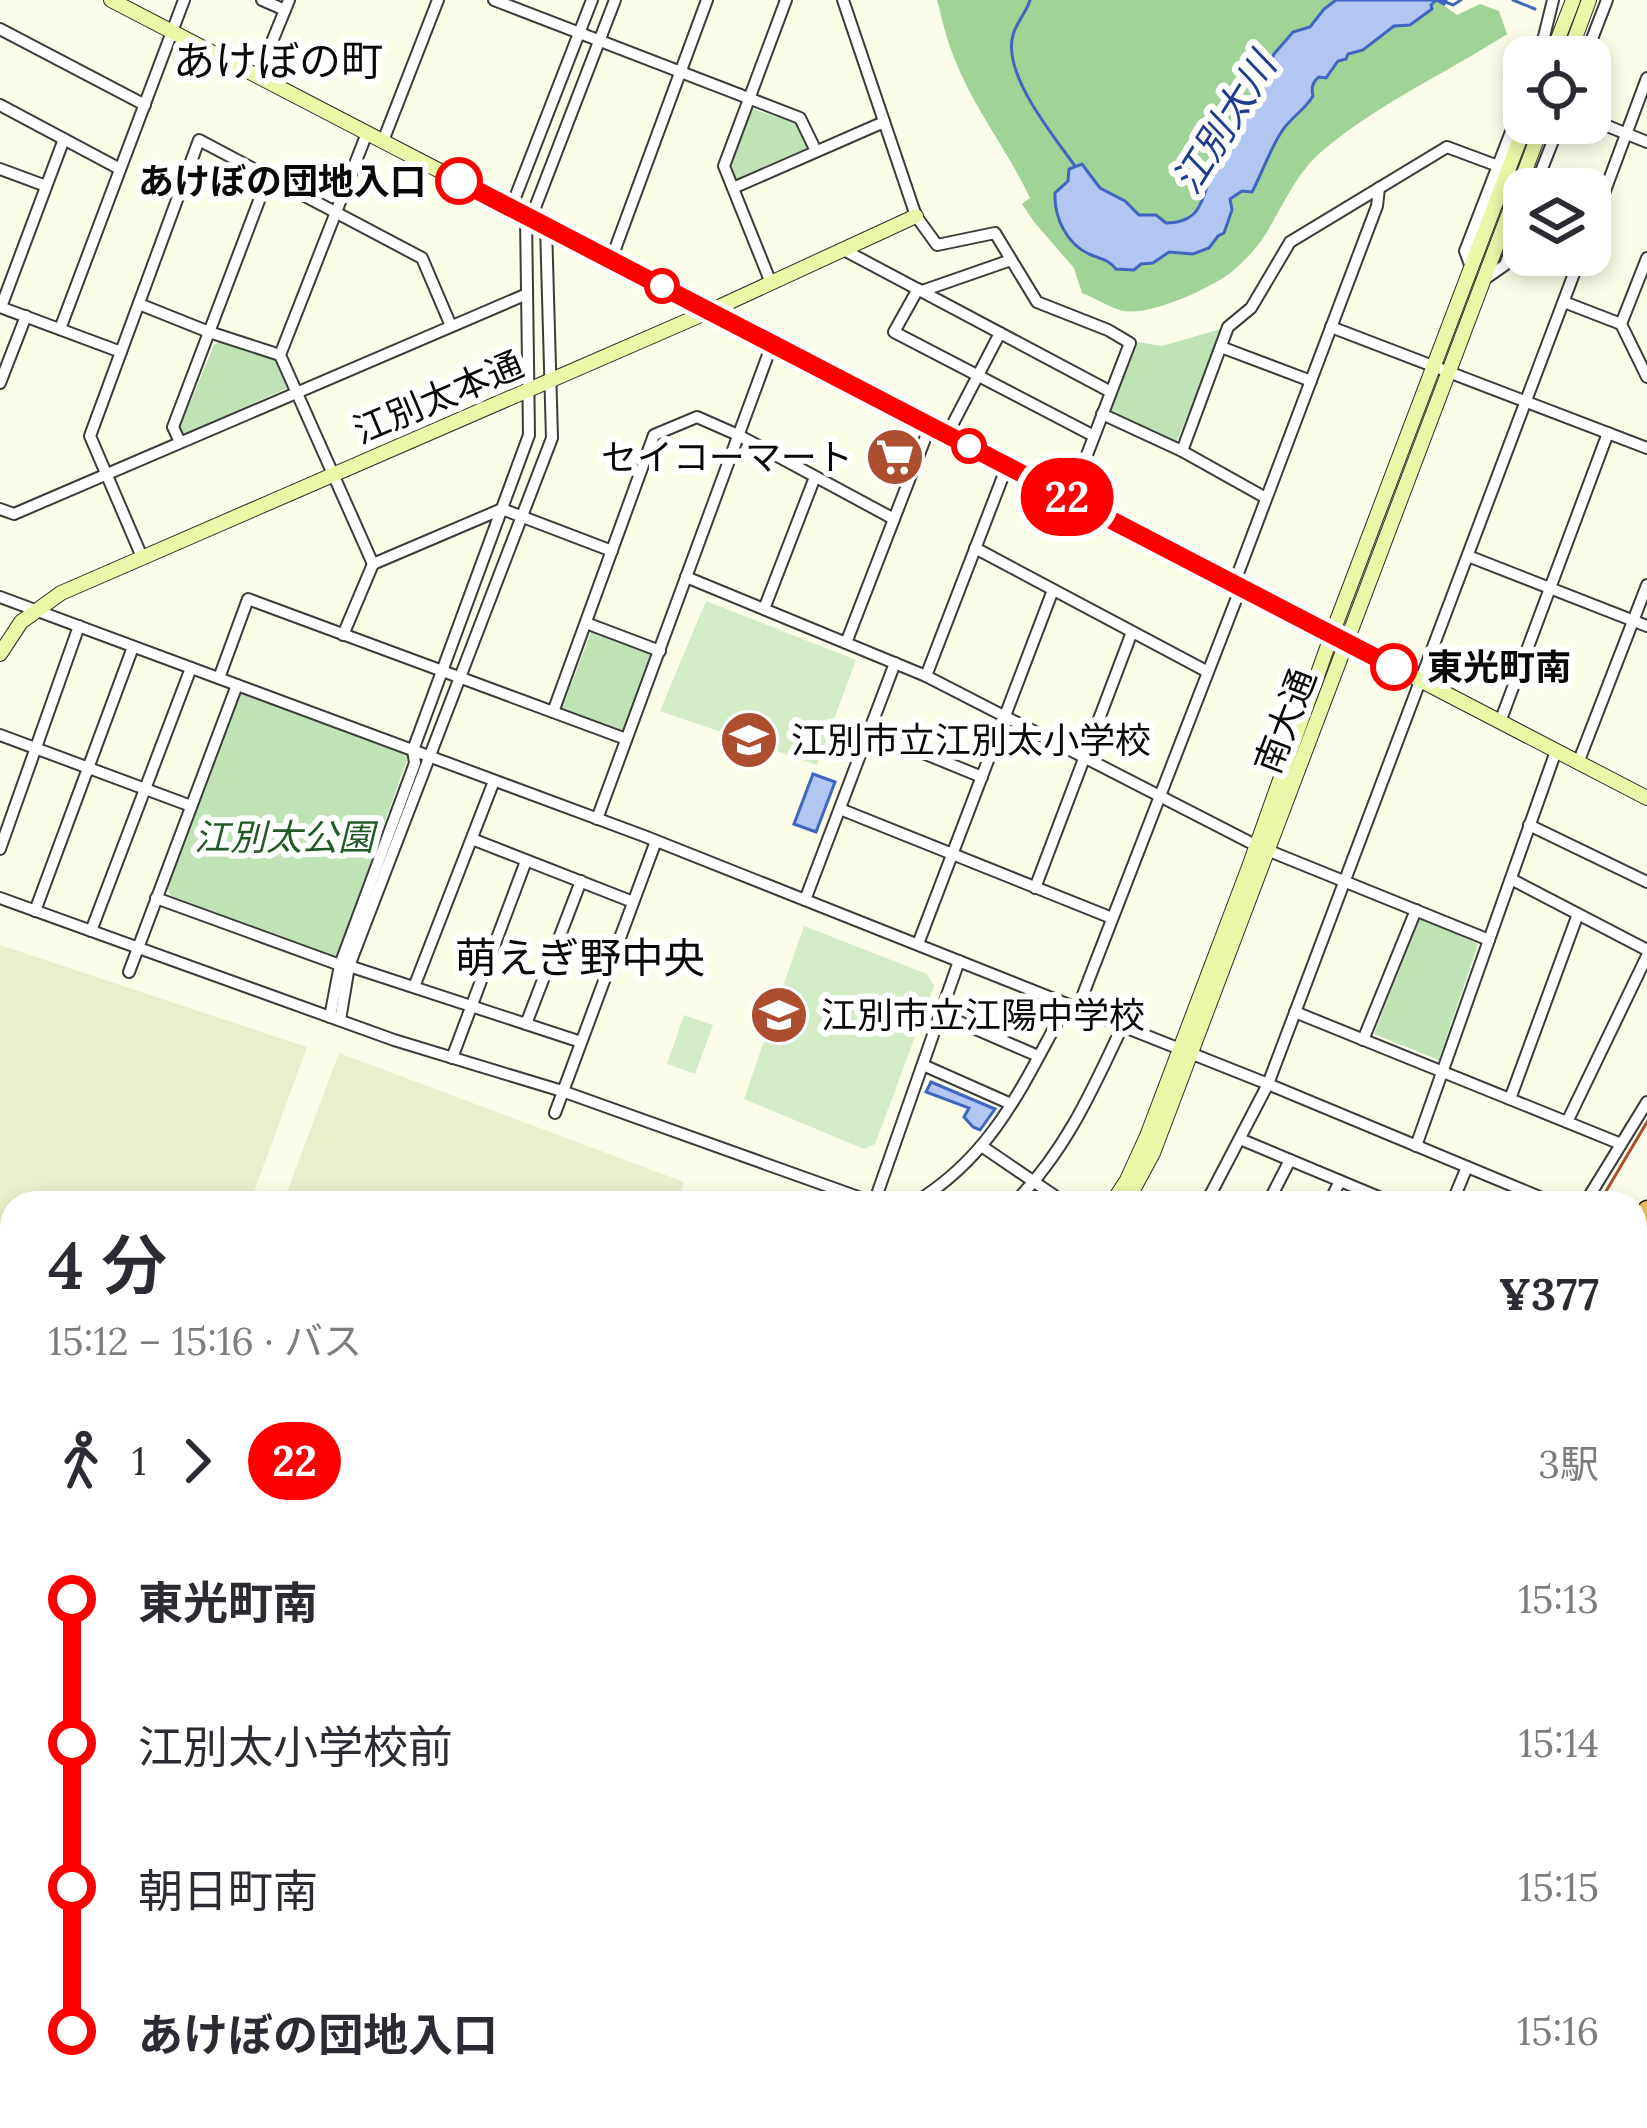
<!DOCTYPE html>
<html lang="ja">
<meta charset="utf-8">
<style>
body{margin:0;font-family:Lora,"Noto Sans JP",serif;background:#f2f2f3;color:#2b2b33;height:100vh;display:flex;flex-direction:column;font-size:45px;white-space:nowrap}
*{box-sizing:border-box;margin:0}
p{font-size:39px;color:#7c7c81}
.icon{flex:none;width:66px;height:66px;fill:none;stroke:currentColor;stroke-width:2;stroke-linecap:round;stroke-linejoin:round}
.map{position:relative;flex:1;overflow:hidden}
.drawer{position:absolute;left:0px;top:1191px;width:1647px;height:939px;display:flex;flex-direction:column;background:#fff;border-radius:36px 36px 0 0;box-shadow:0 6px 18px #0003}
.drawer>*{flex:none}
.badge{padding:0 24px;border-radius:39px;font-size:42px;line-height:78px}
.tools{position:absolute;left:1503px;top:36px;display:grid;gap:24px}
.tools a{display:grid;place-items:center;width:108px;height:108px;border-radius:24px;background:#fff;box-shadow:0 6px 18px #0003;font-size:60px}
.map>.badge{position:absolute;translate:-50% -50%;box-shadow:0 0 0 6px #fff}
.legs{display:flex;align-items:center;gap:18px;height:132px;padding:0 48px;font-size:39px}
.legs p{margin-inline-start:auto}
.headline{display:flex;align-items:center;justify-content:space-between;height:204px;padding:0 48px}
h1{font-size:66px;font-weight:600;line-height:90px}
ul{padding:0 48px;list-style:none}
li{display:flex;align-items:center;gap:42px;height:144px;font-size:45px}
li i{display:grid;place-items:center;width:18px;height:100%;margin:0 15px;background:currentColor}
li i::after{content:'';width:30px;height:30px;margin:-15px;border:9px solid;border-radius:50%;background:#fff}
li p{margin-inline-start:auto}
li:first-child i{background:linear-gradient(#0000 50%,currentColor 0)}
li:last-child i{background:linear-gradient(currentColor 50%,#0000 0)}
.map>svg:first-child{display:block}
.farmland{fill:#e8f0cb}
.green{fill:#c0e3b6}
.forest{fill:#a0d396}
.pitch{fill:#d4ecc6}
.water{fill:#b1c6f0;stroke:#3f66c0;stroke-width:3}
.lines{fill:none;stroke-linecap:round;stroke-linejoin:round}
.stream{stroke:#3f66c0;stroke-width:3}
.street-casing{stroke:#3c3c3c;stroke-width:14}
.secondary-casing{stroke:#2b2b2b;stroke-width:16}
.highway-casing{stroke:#1a1a1a;stroke-width:21}
.street{stroke:#fff;stroke-width:10}
.secondary{stroke:#e9f8a8;stroke-width:14}
.highway{stroke:#e8c55b;stroke-width:18}
.rail{stroke:#ac4e2f;stroke-width:3}
.line-1-casing{stroke:#fff;stroke-width:27}
.line-1{stroke:#f00;stroke-width:18}
.stop-1-dot{fill:#fff;stroke:#f00;stroke-width:6}
.labels{text-anchor:middle;stroke-width:12;stroke-linejoin:round;paint-order:stroke}
.stop-label{font-size:36px;font-weight:bold;fill:#090909;stroke:#fff;text-anchor:end}
.street-label{font-size:36px;fill:#090909;stroke:#fff}
.poi-label{font-size:36px;fill:#090909;stroke:#fff;text-anchor:start}
.park-label{font-size:36px;font-style:italic;fill:#215a26;stroke:#fff}
.water-label{font-size:39px;font-style:italic;fill:#1f3d8f;stroke:#fff}
.quarter-label{font-size:42px;fill:#090909;stroke:#fff}
</style>
<div class="map">
<svg width="1647" height="2128" viewBox="0 0 1647 2128">
<rect width="100%" height="100%" fill="#fbfde8"/>
<g class="farmland">
<polygon points="0,945 307,1047 250,1203 12,1203 12,1853 0,1886"/>
<polygon points="339,1053 684,1182 676,1203 283,1203"/>
</g>
<g class="green">
<polygon points="752,109 800,124 809,147 736,179 731,163"/>
<polygon points="1224,328 1176,443 1111,410 1138,342 1162,346"/>
<polygon points="219,342 279,361 290,387 183,434 180,427 214,345"/>
<polygon points="592,630 652,654 622,732 561,710"/>
<polygon points="242,691 409,754 337,957 171,896 167,888"/>
<polygon points="1420,918 1478,944 1439,1060 1374,1034"/>
</g>
<path class="forest" d="M 937,0 L 1336,0 L 1324,9 L 1311,27 L 1274,54 L 1236,140 L 1221,153 L 1203,203 L 1179,223 L 1165,223 L 1156,215 L 1139,215 L 1125,201 L 1100,188 L 1082,164 L 1084,252 L 1110,261 L 1141,264 L 1153,263 L 1169,252 L 1193,254 L 1209,248 L 1232,210 L 1230,199 L 1243,191 L 1252,192 L 1277,137 L 1314,81 L 1319,77 L 1327,78 L 1338,61 L 1348,54 L 1363,50 L 1394,26 L 1410,25 L 1431,9 L 1431,5 L 1436,0 L 1457,15 L 1480,4 L 1499,11 L 1507,34 C 1445,74 1377,104 1321,152 C 1295,175 1283,206 1265,235 C 1257,248 1245,260 1234,270 C 1214,287 1151,316 1124,311 C 1110,308 1095,298 1082,293 L 1074,268 L 1035,223 L 1022,204 L 1030,198 C 1007,149 972,106 953,55 C 946,38 942,18 937,0 Z"/>
<g class="pitch">
<polygon points="706,601 856,660 817,765 660,711"/>
<polygon points="804,926 927,974 934,986 875,1144 864,1149 744,1099"/>
<polygon points="684,1015 713,1025 695,1074 667,1064"/>
</g>
<g class="water">
<path d="M 1336,0 L 1446,0 L 1444,4 L 1436,0 L 1431,5 L 1432,9 L 1410,25 L 1394,26 L 1363,50 L 1348,54 L 1346,59 L 1338,61 L 1326,78 L 1319,77 C 1312,82 1311,88 1313,96 C 1304,111 1291,117 1282,131 C 1270,149 1262,173 1252,192 L 1242,191 L 1230,199 L 1232,210 L 1224,233 L 1218,236 L 1209,248 L 1193,254 L 1169,252 L 1153,263 L 1141,264 L 1134,270 L 1116,269 C 1108,259 1101,259 1089,254 C 1067,244 1054,218 1055,193 L 1068,181 L 1069,169 L 1082,164 L 1100,188 L 1125,201 L 1139,215 L 1156,215 L 1166,223 C 1212,223 1201,180 1221,153 C 1222,152 1235,141 1236,140 L 1235,124 L 1259,87 L 1274,54 L 1293,32 L 1310,27 L 1324,9 Z"/>
<polygon points="813,774 835,782 816,832 794,824"/>
<polygon points="931,1082 995,1109 980,1130 973,1127 964,1117 969,1108 926,1092"/>
<polygon points="1647,1392 1647,2128 1339,2128 1341,2118 1635,2118 1635,1416"/>
</g>
<g class="lines">
<g class="stream">
<path d="M 1030,0 C 1026,13 1016,23 1013,35 C 1002,74 1053,135 1075,166"/>
<polyline points="1441,0 1453,5 1461,0"/>
<polyline points="1513,0 1535,9"/>
</g>
<g class="street-casing">
<g id="street">
<polyline points="262,0 285,10"/>
<polyline points="494,0 800,118 816,151"/>
<polyline points="843,0 916,216 937,245 995,233 1037,302 1108,330 1130,343 1070,499"/>
<polyline points="0,29 145,105"/>
<polyline points="1539,57 1553,0"/>
<polyline points="1585,57 1607,0"/>
<polyline points="258,76 289,0"/>
<polyline points="0,105 120,169"/>
<polyline points="1590,119 1647,142"/>
<polyline points="367,133 280,355 373,564"/>
<polyline points="383,141 438,0"/>
<polyline points="0,169 46,186"/>
<polyline points="733,188 884,122"/>
<polyline points="1534,189 1560,123"/>
<polyline points="511,208 592,0"/>
<polyline points="531,218 615,0"/>
<polyline points="1590,231 1647,78"/>
<polyline points="844,250 1111,392"/>
<polyline points="1647,258 1621,324 1647,377"/>
<polyline points="611,260 707,0"/>
<polyline points="1471,267 1465,251 1524,98"/>
<polyline points="1482,281 1505,265 1524,215"/>
<polyline points="771,283 724,166 786,0"/>
<polyline points="918,289 894,332 1094,436"/>
<polyline points="922,291 1011,260"/>
<polyline points="1564,302 1621,324"/>
<polyline points="139,304 209,332 280,355"/>
<polyline points="0,307 121,352"/>
<polyline points="1,307 64,139"/>
<polyline points="1331,327 1647,448"/>
<polyline points="60,329 184,0"/>
<polyline points="1221,347 1311,381"/>
<polyline points="0,383 26,316"/>
<polyline points="1102,414 1182,451 1266,498"/>
<polyline points="947,435 1000,333"/>
<polyline points="180,442 173,427 268,177"/>
<polyline points="1182,451 1228,327 1251,308 1290,242 1447,147 1498,166"/>
<polyline points="0,509 14,514 527,294"/>
<polyline points="975,548 1208,672"/>
<polyline points="1468,556 1647,626"/>
<polyline points="142,557 90,436 199,140 422,258 451,326"/>
<polyline points="686,577 926,676 1257,846 1489,940"/>
<polyline points="1234,584 1377,206 1379,188"/>
<polyline points="0,597 644,836 1268,1084 1554,1203"/>
<polyline points="764,609 815,477"/>
<polyline points="586,623 660,651"/>
<polyline points="343,635 373,564 502,509 612,551"/>
<polyline points="846,643 930,426"/>
<polyline points="926,676 1007,466"/>
<polyline points="219,678 248,599 626,739"/>
<polyline points="553,712 654,435 697,417 738,435 894,519"/>
<polyline points="1500,722 1608,433"/>
<polyline points="869,731 982,777"/>
<polyline points="0,735 191,806"/>
<polyline points="1578,763 1647,585"/>
<polyline points="840,809 1112,918"/>
<polyline points="597,819 772,344"/>
<polyline points="1529,825 1647,882"/>
<polyline points="472,839 633,902"/>
<polyline points="0,849 79,626"/>
<polyline points="1511,879 1647,950"/>
<polyline points="1035,888 1132,632"/>
<polyline points="0,898 394,1040 562,1091 875,1203"/>
<polyline points="156,898 340,965 349,966 581,1042"/>
<polyline points="805,900 895,663"/>
<polyline points="35,911 133,647"/>
<polyline points="91,931 191,668"/>
<polyline points="918,944 1053,590"/>
<polyline points="129,972 237,685"/>
<polyline points="414,987 494,781"/>
<polyline points="1077,1010 1241,587"/>
<polyline points="1295,1012 1621,1144"/>
<polyline points="941,1014 1038,1056"/>
<polyline points="330,1017 340,965 415,763 413,750 529,435 526,216"/>
<polyline points="340,1020 349,966 552,438 546,226"/>
<polyline points="526,1024 581,881"/>
<polyline points="1363,1040 1416,910"/>
<polyline points="452,1058 526,861"/>
<polyline points="923,1065 1011,1104"/>
<polyline points="1510,1099 1578,914"/>
<polyline points="555,1113 656,841"/>
<polyline points="1567,1122 1647,956"/>
<polyline points="1240,1139 1393,1203"/>
<polyline points="1416,1146 1556,751"/>
<polyline points="983,1147 1065,1203"/>
<polyline points="874,1203 959,961"/>
<path d="M 914,1203 C 994,1155 1023,1084 1066,1006"/>
<path d="M 1014,1203 C 1065,1152 1092,1091 1122,1027"/>
<polyline points="1206,1203 1268,1084 1581,255"/>
<polyline points="1268,1203 1290,1160"/>
<polyline points="1329,1203 1340,1181"/>
<polyline points="1452,1203 1467,1167"/>
<polyline points="1585,1203 1647,1102"/>
<polyline points="1635,1305 1647,1285"/>
<polyline points="0,2103 12,2108"/>
<polyline points="39,2118 66,2128"/>
<polyline points="478,2118 516,2128"/>
<polyline points="1150,2128 1156,2118"/>
</g>
</g>
<g class="secondary-casing">
<g id="secondary">
<polyline points="111,0 1647,798"/>
<polyline points="1551,57 1573,0"/>
<polyline points="1568,57 1589,0"/>
<polyline points="0,654 21,622 61,593 710,311 916,216"/>
<polyline points="1112,1203 1127,1180 1147,1136 1249,867 1332,634 1526,123"/>
<polyline points="1126,1203 1153,1153 1543,123"/>
<polyline points="0,1988 12,1955"/>
</g>
</g>
<g class="highway-casing">
<g id="highway">
<polyline points="1635,1229 1647,1210"/>
<polyline points="1635,1263 1647,1244"/>
<polyline points="0,2035 12,2039"/>
<polyline points="193,2118 219,2128"/>
<polyline points="235,2118 270,2128"/>
<polyline points="869,2128 884,2118"/>
<polyline points="903,2128 917,2118"/>
<polyline points="1028,2128 1033,2118"/>
</g>
</g>
<use href="#street" class="street"/>
<use href="#secondary" class="secondary"/>
<use href="#highway" class="highway"/>
<g class="rail">
<polyline points="1599,1203 1647,1122"/>
<polyline points="807,2128 821,2118"/>
</g>
</g>
<g class="lines">
<g class="line-1-casing">
<polyline id="line-1" points="459,181 1394,667"/>
</g>
<use href="#line-1" class="line-1"/>
</g>
<defs>
<g id="supermarket-disc" transform="scale(3)"><circle r="9.5" fill="#ac4e2f" stroke="#fff"/><path d="M-6-5.5h2.5l.6 2H6L4.5 2H-2.5L-4.4-4H-6ZM-1.5 3.2a1.3 1.3 0 1 0 .1 0ZM3 3.2a1.3 1.3 0 1 0 .1 0Z" fill="#fff"/></g>
<g id="school-disc" transform="scale(3)"><circle r="9.5" fill="#ac4e2f" stroke="#fff"/><path d="M0-5L7-2L0 1L-7-2ZM-4 1L0 2.5L4 1V4Q0 6-4 4Z" fill="#fff"/></g>
</defs>
<g fill-rule="evenodd">
<use href="#supermarket-disc" x="895" y="457"/>
<use href="#school-disc" x="749" y="740"/>
<use href="#school-disc" x="779" y="1015"/>
</g>
<g class="stop-1-dot">
<circle cx="459" cy="181" r="21"/>
<circle cx="662" cy="286" r="15"/>
<circle cx="969" cy="446" r="15"/>
<circle cx="1394" cy="667" r="21"/>
</g>
<g class="labels">
<g class="stop-label">
<text x="426" y="194">あけぼの団地入口</text>
<text x="1427" y="680" text-anchor="start">東光町南</text>
</g>
<g class="street-label">
<text transform="translate(438 397) rotate(-23)" y="13">江別太本通</text>
<text transform="translate(1285 721) rotate(-69)" y="13">南大通</text>
</g>
<g class="poi-label">
<text x="853" y="470" text-anchor="end">セイコーマート</text>
<text x="791" y="753">江別市立江別太小学校</text>
<text x="821" y="1028">江別市立江陽中学校</text>
</g>
<g class="park-label">
<text x="284" y="850">江別太公園</text>
</g>
<g class="water-label">
<text transform="translate(1224 123) rotate(-58)" y="14">江別太川</text>
</g>
<g class="quarter-label">
<text x="278" y="76">あけぼの町</text>
<text x="580" y="973">萌えぎ野中央</text>
</g>
</g>
</svg>
<div class="tools">
<a><svg class="icon" aria-label="locate" viewBox="0 0 24 24"><circle cx="12" cy="12" r="6"/><path d="M12 2v4M12 18v4M2 12h4M18 12h4"/></svg></a>
<a><svg class="icon" aria-label="layers" viewBox="0 0 24 24"><path d="M12 4l9 5-9 5-9-5zM3 14l9 5 9-5"/></svg></a>
</div>
<b class="badge" style="left:1067px;top:497px;background:#f00;color:#fff">22</b>
<section class="drawer">
<div class="headline"><div><h1>4 分</h1><p>15:12 – 15:16 · バス</p></div><b>¥377</b></div>
<div class="legs"><svg class="icon" aria-label="walk" viewBox="0 0 24 24"><circle cx="13" cy="4" r="2"/><path d="M13 8l-2 6 4 7M11 14l-3 7M7 12l3-4h3l4 4"/></svg>1<svg class="icon" aria-label="forward" viewBox="0 0 24 24"><path d="M9 5l7 7-7 7"/></svg><b class="badge" style="background:#f00;color:#fff">22</b><p>3駅</p></div>
<ul>
<li><i style="color:#f00"></i><b>東光町南</b><p>15:13</p></li>
<li><i style="color:#f00"></i><span>江別太小学校前</span><p>15:14</p></li>
<li><i style="color:#f00"></i><span>朝日町南</span><p>15:15</p></li>
<li><i style="color:#f00"></i><b>あけぼの団地入口</b><p>15:16</p></li>
</ul>
</section>
</div>
